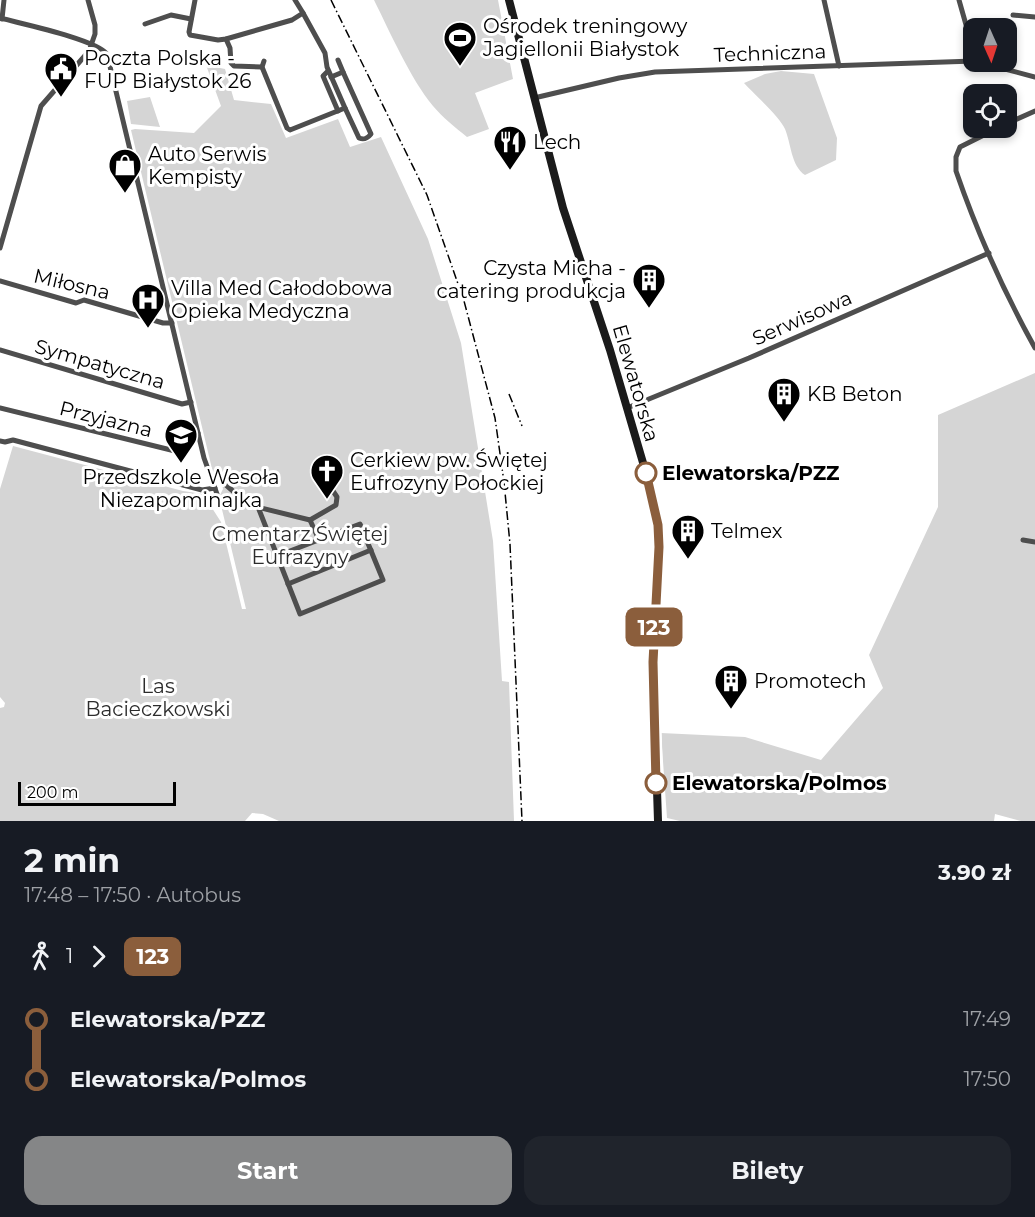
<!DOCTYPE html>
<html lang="pl">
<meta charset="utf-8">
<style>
body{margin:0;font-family:Montserrat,sans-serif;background:#20242c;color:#f1f3f6;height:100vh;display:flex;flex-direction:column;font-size:22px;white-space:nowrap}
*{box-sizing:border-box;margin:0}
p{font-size:20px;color:#9ea1a6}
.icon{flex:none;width:33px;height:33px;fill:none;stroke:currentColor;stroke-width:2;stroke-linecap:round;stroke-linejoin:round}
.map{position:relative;height:821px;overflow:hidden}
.drawer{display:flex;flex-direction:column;background:#171b24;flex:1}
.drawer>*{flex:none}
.badge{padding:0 12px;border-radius:9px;font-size:21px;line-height:39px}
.needle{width:39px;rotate:177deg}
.controls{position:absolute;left:963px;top:18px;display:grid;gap:12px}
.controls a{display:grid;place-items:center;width:54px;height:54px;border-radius:12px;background:#171b24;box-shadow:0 3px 9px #0003;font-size:30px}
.scale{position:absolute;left:18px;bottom:15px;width:158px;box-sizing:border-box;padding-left:6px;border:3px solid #000;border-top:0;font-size:16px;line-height:21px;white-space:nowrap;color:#000;-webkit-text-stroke:4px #fff;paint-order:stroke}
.map>.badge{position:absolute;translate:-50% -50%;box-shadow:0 0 0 3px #fff}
.legs{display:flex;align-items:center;gap:9px;height:66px;padding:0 24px;font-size:20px}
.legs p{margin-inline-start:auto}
.overview{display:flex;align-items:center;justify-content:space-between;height:102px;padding:0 24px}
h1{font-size:33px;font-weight:700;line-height:45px}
.action{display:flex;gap:12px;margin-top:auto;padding:12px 24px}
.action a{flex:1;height:69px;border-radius:18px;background:#858687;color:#fff;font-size:24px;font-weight:700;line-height:69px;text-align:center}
.action a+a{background:#20242c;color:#f1f3f6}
ul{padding:0 24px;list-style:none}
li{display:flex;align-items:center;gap:21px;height:60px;font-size:22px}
li i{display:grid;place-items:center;width:9px;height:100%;margin:0 8px;background:currentColor}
li i::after{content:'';width:15px;height:15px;margin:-8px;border:4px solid;border-radius:50%;background:#171b24}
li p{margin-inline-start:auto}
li:first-child i{background:linear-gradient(#0000 50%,currentColor 0)}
li:last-child i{background:linear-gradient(currentColor 50%,#0000 0)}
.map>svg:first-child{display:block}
.green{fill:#d5d5d5}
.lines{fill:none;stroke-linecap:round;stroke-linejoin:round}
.street{stroke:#4e4e4e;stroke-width:5}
.secondary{stroke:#1b1b1b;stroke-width:8}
.rail{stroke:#000;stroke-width:1.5;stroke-dasharray:9 3 1.5 3;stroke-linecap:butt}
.line-1-casing{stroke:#fff;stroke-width:14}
.line-1{stroke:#8b5e3c;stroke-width:9}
.stop-1-dot{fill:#fff;stroke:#8b5e3c;stroke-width:3}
.labels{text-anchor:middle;stroke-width:6;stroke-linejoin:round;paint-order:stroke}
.poi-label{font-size:20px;fill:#000;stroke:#fff;text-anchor:start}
.street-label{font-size:20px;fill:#000;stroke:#fff}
.stop-label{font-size:20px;font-weight:bold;fill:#000;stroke:#fff;text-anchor:start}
.park-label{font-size:20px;fill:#2c2c2c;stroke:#fff}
</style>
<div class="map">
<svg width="1035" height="821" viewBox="0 0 1035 821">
<rect width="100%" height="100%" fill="#fff"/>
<g class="green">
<path d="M 374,0 L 498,0 L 513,79 L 475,93 L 489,129 L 467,137 C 455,127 443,118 433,106 C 410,78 390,32 374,0 Z"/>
<polygon points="206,65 225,69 234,100 271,104 286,138 338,119 350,147 381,137 428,239 461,343 493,541 502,681 509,682 514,821 279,821 263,814 252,813 245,821 0,821 0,708 4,707 5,703 0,697 0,489 13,446 183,491 203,494 221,522 242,609 246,609 219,497 223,489 220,476 213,473 131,130 135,129 194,133 221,106"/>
<path d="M 781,71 L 814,74 L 837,138 L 836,160 L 805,175 C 791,166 791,143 785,129 C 780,117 754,94 744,83 L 765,74 Z"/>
<polygon points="150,97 160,127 131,124 127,101"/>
<polygon points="1035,373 1035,821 1021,821 995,814 994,821 680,821 667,818 661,733 745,737 821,760 883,688 869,655 938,507 938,415"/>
</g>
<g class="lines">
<g class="street">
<polyline points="195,0 189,32 190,35 218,40 226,39 292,20 303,13 295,0"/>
<polyline points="824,0 839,66"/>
<polyline points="959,0 974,53"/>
<polyline points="1013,15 1035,17"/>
<path d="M 0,18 C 22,24 95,39 107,54 L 204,458 L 217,494"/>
<polyline points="2,19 4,0"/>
<polyline points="145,24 171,15 191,19"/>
<polyline points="226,39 230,48 231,63 234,66 262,67"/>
<polyline points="338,60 343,72"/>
<polyline points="264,61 262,67 287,128 290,130 345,108 327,67 325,53 303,13"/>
<polyline points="978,62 1035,77"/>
<polyline points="328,71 323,76 338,111"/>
<path d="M 331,77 L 343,72 L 371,134 C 367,139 364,140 359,138 L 345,108"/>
<polyline points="534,98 619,78 655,72 974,61"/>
<polyline points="1006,124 1035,111"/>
<path d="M 998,128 L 960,147 L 956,157 L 956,171 C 977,232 1004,292 1035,348"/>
<polyline points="0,248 41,106 89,51 95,34 95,25 88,0"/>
<polyline points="0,281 76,303 84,300 163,323 172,323"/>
<polyline points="0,350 182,404 191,402"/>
<polyline points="0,408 175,451 188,437 198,433"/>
<polyline points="627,408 749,358 989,253"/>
<polyline points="0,441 5,442 13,440 202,490 215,488"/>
<polyline points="226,485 249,505 310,520 319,540"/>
<polyline points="258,507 300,614 383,580 360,524 277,556"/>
<polyline points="310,520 336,505 337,497 331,488"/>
<polyline points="1023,540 1035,542"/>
<polyline points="288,584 371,550"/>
</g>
<polyline class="secondary" points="509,0 563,208 610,350 646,473 658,525 659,552 653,662 658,821"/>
<g class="rail">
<polyline points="331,0 427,195 464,301 495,418 504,482 510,544 522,821"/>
<polyline points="509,394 522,426"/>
</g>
</g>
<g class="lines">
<g class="line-1-casing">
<polyline id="line-1" points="646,473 658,525 659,547 653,662 656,783"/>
</g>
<use href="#line-1" class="line-1"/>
</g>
<defs>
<g id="stadium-pin" transform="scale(1.725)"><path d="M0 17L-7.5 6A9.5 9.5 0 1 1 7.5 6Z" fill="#000" stroke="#fff"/><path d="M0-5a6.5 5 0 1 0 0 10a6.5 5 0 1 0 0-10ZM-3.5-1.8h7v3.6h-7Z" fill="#fff"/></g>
<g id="civic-pin" transform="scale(1.725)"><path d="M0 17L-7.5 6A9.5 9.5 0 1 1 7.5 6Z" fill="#000" stroke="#fff"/><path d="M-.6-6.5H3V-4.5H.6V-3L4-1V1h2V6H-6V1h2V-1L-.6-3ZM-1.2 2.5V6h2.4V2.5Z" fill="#fff"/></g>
<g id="restaurant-pin" transform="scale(1.725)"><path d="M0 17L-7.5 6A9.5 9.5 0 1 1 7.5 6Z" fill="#000" stroke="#fff"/><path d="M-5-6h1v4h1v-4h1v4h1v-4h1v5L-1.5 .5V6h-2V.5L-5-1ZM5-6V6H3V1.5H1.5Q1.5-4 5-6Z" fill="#fff"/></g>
<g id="shop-pin" transform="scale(1.725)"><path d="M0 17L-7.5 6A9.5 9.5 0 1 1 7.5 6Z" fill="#000" stroke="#fff"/><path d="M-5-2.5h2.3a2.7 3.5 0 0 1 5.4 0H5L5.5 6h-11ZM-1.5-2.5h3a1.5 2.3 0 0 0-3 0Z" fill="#fff"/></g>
<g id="building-pin" transform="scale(1.725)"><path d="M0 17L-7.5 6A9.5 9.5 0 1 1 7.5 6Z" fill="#000" stroke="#fff"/><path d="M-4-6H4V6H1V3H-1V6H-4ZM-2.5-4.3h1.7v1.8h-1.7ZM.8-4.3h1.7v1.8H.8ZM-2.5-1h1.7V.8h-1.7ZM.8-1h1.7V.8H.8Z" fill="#fff"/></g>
<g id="hospital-pin" transform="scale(1.725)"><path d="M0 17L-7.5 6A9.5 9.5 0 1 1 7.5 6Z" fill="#000" stroke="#fff"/><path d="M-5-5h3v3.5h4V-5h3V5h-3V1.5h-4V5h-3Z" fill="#fff"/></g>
<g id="school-pin" transform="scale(1.725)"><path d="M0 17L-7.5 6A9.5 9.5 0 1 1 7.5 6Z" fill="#000" stroke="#fff"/><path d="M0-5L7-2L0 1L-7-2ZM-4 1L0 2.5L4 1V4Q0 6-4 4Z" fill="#fff"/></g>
<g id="church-pin" transform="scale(1.725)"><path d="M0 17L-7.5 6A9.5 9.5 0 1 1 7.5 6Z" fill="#000" stroke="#fff"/><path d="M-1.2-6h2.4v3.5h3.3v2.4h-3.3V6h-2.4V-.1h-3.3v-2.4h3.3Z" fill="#fff"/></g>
</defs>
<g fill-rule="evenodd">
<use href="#stadium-pin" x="460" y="38"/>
<use href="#civic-pin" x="61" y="69"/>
<use href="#restaurant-pin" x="510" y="142"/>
<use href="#shop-pin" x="125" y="165"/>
<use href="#building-pin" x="649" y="280"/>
<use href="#hospital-pin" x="148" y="300"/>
<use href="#building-pin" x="784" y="394"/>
<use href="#school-pin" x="181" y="435"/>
<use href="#church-pin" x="327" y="471"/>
<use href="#building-pin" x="688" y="531"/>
<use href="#building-pin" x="731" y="681"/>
</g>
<g class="stop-1-dot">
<circle cx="646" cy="473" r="10"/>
<circle cx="656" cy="783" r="10"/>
</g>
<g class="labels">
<g class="poi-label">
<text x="483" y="33">Ośrodek treningowy<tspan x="483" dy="23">Jagiellonii Białystok</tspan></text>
<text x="84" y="65">Poczta Polska -<tspan x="84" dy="23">FUP Białystok 26</tspan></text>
<text x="533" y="149">Lech</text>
<text x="148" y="161">Auto Serwis<tspan x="148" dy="23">Kempisty</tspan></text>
<text x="626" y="275" text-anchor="end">Czysta Micha -<tspan x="626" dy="23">catering produkcja</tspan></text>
<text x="171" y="295">Villa Med Całodobowa<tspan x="171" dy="23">Opieka Medyczna</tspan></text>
<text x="807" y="401">KB Beton</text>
<text x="350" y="467">Cerkiew pw. Świętej<tspan x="350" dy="23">Eufrozyny Połockiej</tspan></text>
<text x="181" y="484" text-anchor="middle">Przedszkole Wesoła<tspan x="181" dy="23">Niezapominajka</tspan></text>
<text x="711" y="538">Telmex</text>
<text x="754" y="688">Promotech</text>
</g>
<g class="street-label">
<text transform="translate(770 53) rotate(-2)" y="7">Techniczna</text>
<text transform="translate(72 284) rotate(13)" y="7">Miłosna</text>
<text transform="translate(802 318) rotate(-24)" y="7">Serwisowa</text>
<text transform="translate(100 364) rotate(16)" y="7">Sympatyczna</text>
<text transform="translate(636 383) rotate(74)" y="7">Elewatorska</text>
<text transform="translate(106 419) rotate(14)" y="7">Przyjazna</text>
</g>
<g class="stop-label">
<text x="662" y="480">Elewatorska/PZZ</text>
<text x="672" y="790">Elewatorska/Polmos</text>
</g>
<g class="park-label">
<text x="300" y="541">Cmentarz Świętej<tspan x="300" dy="23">Eufrazyny</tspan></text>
<text x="158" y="693">Las<tspan x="158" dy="23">Bacieczkowski</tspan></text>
</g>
</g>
</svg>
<div class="controls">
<a><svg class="needle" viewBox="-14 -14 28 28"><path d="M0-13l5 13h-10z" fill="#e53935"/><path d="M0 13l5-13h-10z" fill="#9ea1a6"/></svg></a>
<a><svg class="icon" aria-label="locate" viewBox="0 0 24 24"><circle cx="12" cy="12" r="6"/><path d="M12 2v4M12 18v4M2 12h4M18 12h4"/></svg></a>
</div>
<div class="scale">200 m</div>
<b class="badge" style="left:654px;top:627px;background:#8b5e3c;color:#fff">123</b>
</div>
<section class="drawer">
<div class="overview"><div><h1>2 min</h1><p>17:48 – 17:50 · Autobus</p></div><b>3.90 zł</b></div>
<div class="legs"><svg class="icon" aria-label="walk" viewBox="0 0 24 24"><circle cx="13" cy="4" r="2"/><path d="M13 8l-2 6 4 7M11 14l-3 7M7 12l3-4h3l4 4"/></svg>1<svg class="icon" aria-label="forward" viewBox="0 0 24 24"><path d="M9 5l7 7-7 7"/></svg><b class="badge" style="background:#8b5e3c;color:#fff">123</b></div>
<ul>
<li><i style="color:#8b5e3c"></i><b>Elewatorska/PZZ</b><p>17:49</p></li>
<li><i style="color:#8b5e3c"></i><b>Elewatorska/Polmos</b><p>17:50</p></li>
</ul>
<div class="action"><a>Start</a><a>Bilety</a></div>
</section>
